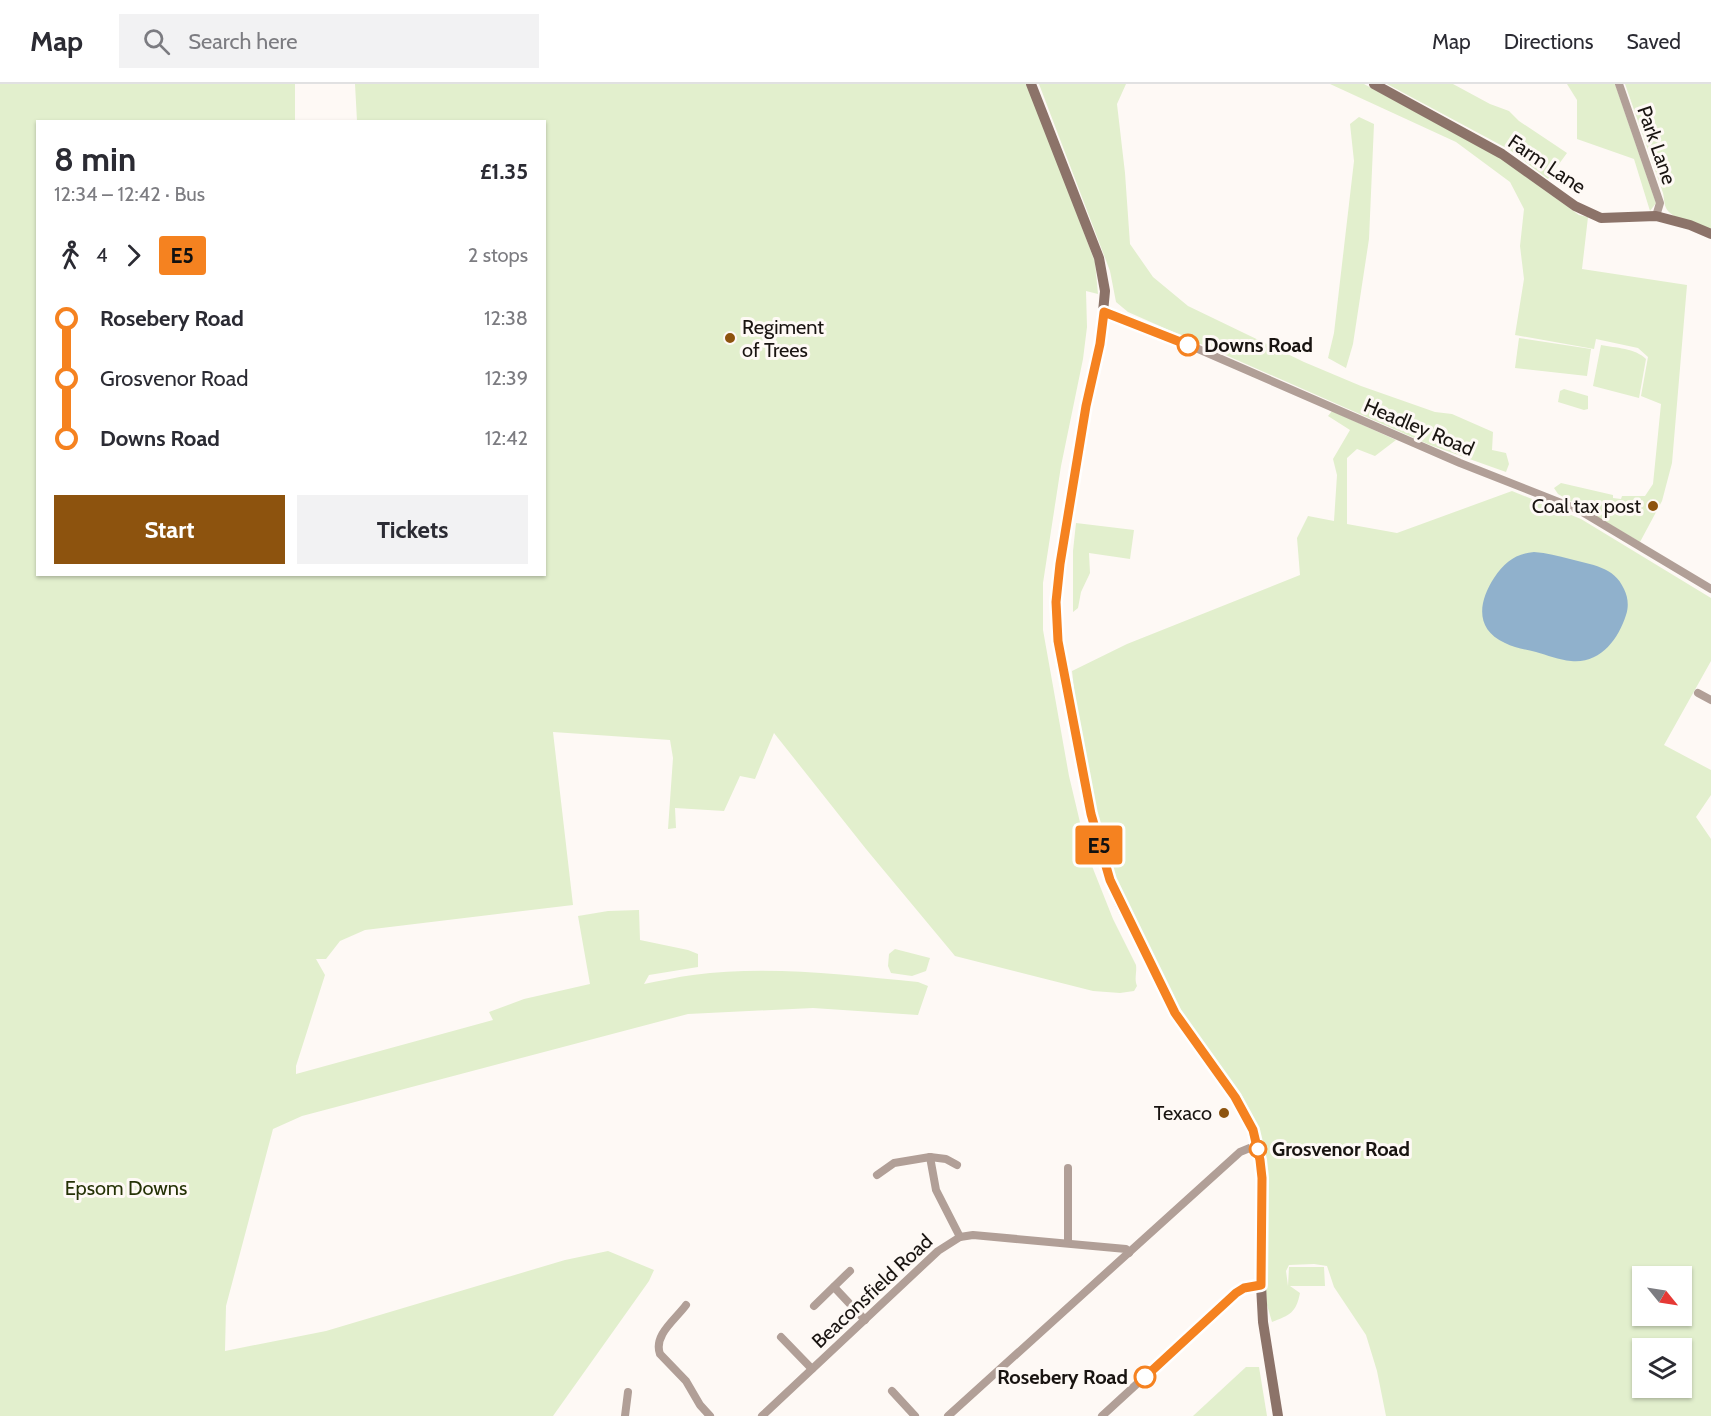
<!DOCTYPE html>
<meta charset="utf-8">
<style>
body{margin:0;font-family:Cabin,sans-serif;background:#f2f2f3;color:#2b2b33;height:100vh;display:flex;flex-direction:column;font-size:22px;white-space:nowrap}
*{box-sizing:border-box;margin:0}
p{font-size:20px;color:#7c7c81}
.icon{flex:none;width:33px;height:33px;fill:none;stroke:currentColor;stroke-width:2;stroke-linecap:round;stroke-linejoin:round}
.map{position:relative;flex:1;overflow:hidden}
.sheet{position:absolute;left:36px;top:36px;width:510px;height:456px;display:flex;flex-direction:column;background:#fff;border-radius:0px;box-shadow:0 2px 4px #0004}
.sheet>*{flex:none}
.badge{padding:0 12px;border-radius:4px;font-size:21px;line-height:39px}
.needle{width:39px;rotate:120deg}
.controls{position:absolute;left:1632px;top:1182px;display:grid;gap:12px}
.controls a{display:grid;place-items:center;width:60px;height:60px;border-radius:0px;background:#fff;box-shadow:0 2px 4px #0004;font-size:30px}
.map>.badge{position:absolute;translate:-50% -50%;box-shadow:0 0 0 3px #fff}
.legs{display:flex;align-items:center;gap:9px;height:66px;padding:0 18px;font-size:20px}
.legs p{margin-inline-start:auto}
.headline{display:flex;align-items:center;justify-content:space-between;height:102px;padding:0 18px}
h1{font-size:33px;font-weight:700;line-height:45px}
.cta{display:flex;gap:12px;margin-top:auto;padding:12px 18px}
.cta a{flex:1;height:69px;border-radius:0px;background:#8d530e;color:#fff;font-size:24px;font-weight:700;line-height:69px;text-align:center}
.cta a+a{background:#f2f2f3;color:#2b2b33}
ul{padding:0 18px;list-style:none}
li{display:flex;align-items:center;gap:21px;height:60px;font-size:22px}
li i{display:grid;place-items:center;width:9px;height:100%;margin:0 8px;background:currentColor}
li i::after{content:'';width:15px;height:15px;margin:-8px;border:4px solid;border-radius:50%;background:#fff}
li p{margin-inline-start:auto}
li:first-child i{background:linear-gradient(#0000 50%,currentColor 0)}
li:last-child i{background:linear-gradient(currentColor 50%,#0000 0)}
header{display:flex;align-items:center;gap:36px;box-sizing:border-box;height:84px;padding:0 30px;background:#fff;border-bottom:2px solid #e1e1e2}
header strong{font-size:28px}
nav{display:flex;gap:33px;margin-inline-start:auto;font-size:21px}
.search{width:420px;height:54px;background:#f2f2f3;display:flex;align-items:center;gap:15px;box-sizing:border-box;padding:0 21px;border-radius:0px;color:#7c7c81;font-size:22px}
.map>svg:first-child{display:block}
.green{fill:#e2efcd;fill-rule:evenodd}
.water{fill:#90b1cc}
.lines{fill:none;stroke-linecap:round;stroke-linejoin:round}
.street{stroke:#b19f97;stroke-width:8}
.secondary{stroke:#8c7369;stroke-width:10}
.line-1-casing{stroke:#fff;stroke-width:14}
.line-1{stroke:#f58220;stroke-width:9}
.poi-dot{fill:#8d530e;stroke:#fef9f5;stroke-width:2}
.stop-1-dot{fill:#fff;stroke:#f58220;stroke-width:3}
.labels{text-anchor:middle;stroke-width:6;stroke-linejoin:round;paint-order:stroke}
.street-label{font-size:20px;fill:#191411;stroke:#fef9f5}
.poi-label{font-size:20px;fill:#191411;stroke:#fef9f5;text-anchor:end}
.stop-label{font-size:20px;font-weight:bold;fill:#191411;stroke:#fef9f5;text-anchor:start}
.park-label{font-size:20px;fill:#253206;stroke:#fef9f5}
</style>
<header>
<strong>Map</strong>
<div class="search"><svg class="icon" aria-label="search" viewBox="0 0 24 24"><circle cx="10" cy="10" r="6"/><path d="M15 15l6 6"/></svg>Search here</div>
<nav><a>Map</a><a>Directions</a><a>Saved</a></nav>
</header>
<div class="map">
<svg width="1711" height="1332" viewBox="0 0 1711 1332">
<rect width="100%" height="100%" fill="#fef9f5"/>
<g class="green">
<path d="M 0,0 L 295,0 L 295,37 L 38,38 L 38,490 L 544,490 L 544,38 L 357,37 L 355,0 L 1028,0 L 1095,178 L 1098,210 L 1086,207 L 1087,243 L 1083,275 L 1061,382 L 1043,499 L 1043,546 L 1069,692 L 1088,772 L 1113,835 L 1136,881 C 1137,889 1134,895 1137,902 L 1134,907 L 1120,909 L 1093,907 L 955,872 L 866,765 L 774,649 L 755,695 L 740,692 L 724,727 L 675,724 L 676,744 L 668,745 L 673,674 L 670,656 L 553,648 L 573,821 L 365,846 L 340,857 L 326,875 L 316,875 L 325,891 L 296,982 L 296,990 L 493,936 L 489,928 L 524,915 L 590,900 L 578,832 L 608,827 L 639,826 L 640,856 L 688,866 L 698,870 L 698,883 L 649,891 L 644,900 C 660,897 677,893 693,891 C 768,881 844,891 918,898 L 928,902 L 918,931 L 813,924 L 688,930 L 302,1032 L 273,1045 L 226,1222 L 225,1267 L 326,1247 L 565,1176 L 608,1167 L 654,1186 L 649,1197 L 553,1332 L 0,1332 Z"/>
<polygon points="1039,0 1126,0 1117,20 1125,89 1130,160 1153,193 1188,222 1304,278 1361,302 1435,328 1452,330 1493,348 1492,366 1506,369 1509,380 1506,388 1430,361 1128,228 1116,218 1110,187"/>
<polygon points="1330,0 1364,0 1500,74 1579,131 1588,133 1582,185 1687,201 1672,379 1662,417 1640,458 1558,410 1554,404 1561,399 1613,411 1613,414 1621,415 1622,412 1645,412 1653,400 1661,320 1641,312 1648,273 1638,264 1596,255 1594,265 1515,251 1524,195 1520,162 1524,125 1510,98 1456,58"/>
<polygon points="1387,0 1453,0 1490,20 1509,27 1519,37 1567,69 1548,95 1510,66"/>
<polygon points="1567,0 1615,0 1656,119 1650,127 1634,75 1577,55 1577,16"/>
<path d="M 1625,0 L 1711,0 L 1711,147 C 1700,142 1671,135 1666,124 C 1664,120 1664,113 1663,109 Z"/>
<polygon points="1359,33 1374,40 1369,155 1353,260 1346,284 1328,274 1334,249 1354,77 1350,40"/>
<polygon points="1519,254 1591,265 1587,292 1515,284"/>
<path d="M 1601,261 C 1616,264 1635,264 1646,275 L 1639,314 L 1593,302 Z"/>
<polygon points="1564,305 1588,312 1588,325 1584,326 1558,318 1560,307"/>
<path d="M 1332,327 L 1396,356 L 1375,372 L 1357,365 L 1347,374 L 1347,440 L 1397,449 L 1512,407 L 1581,435 L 1711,514 L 1711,577 L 1664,661 L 1711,686 L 1711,711 L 1696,733 L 1711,755 L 1711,1332 L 1386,1332 L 1377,1287 L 1366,1251 L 1334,1203 L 1327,1182 L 1314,1180 L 1289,1181 L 1286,1187 L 1288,1202 L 1289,1183 L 1324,1183 L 1325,1202 L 1290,1202 L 1300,1209 C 1296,1229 1290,1231 1272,1238 L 1267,1221 L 1265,1191 L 1268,1087 L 1258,1042 L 1241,1010 L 1198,956 L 1164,900 L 1133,838 L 1105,771 L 1093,719 L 1076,622 L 1072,587 L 1127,560 L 1300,491 L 1297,454 L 1308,432 L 1334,437 L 1337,391 L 1333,375 L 1350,346 L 1328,332 ZM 1642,1192 L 1682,1192 L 1682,1232 L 1642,1232 ZM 1642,1264 L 1682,1264 L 1682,1304 L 1642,1304 Z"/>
<polygon points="1076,439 1134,446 1130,475 1089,469 1090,489 1081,508 1078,524 1073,528 1073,467"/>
<polygon points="895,865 930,874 926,887 912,892 891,889 888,882 889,870"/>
<polygon points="1246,1283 1259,1283 1267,1332 1193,1332"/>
</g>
<path class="water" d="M 1534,468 C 1547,469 1558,472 1570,475 C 1591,481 1614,482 1624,505 C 1628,513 1629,522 1626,531 C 1618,556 1600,580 1571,577 C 1559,576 1547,571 1536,568 C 1525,565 1514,564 1505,559 C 1474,545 1479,517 1494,494 C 1505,478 1515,470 1534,468 Z"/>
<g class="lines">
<g class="street">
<polyline points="1619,0 1660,119 1656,132"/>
<polyline points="1104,228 1166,251 1460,379 1579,426 1711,505"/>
<polyline points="1698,609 1711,616"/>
<polyline points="930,1073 946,1075 957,1081"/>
<polyline points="877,1091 894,1079 930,1073 936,1106 960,1153"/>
<polyline points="1068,1158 1068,1084"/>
<polyline points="834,1203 865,1236"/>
<path d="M 686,1221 C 676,1235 653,1251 660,1270 L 686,1297 L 700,1321 L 710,1332"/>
<polyline points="814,1222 850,1187"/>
<polyline points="781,1253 812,1285"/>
<polyline points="892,1307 915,1332"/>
<polyline points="625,1332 628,1308"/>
<polyline points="762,1332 938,1167 960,1153 973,1151 1126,1165 1129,1169"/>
<polyline points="948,1332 1240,1068 1257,1061"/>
<polyline points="1102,1332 1236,1209 1244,1204 1261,1201"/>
</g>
<g class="secondary">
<polyline points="1031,0 1099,174 1105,207 1100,260 1086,322 1058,499 1056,538 1058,557 1074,646 1098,756 1110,796 1120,820 1175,929 1235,1013 1253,1046 1260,1076 1262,1094 1261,1201 1263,1238 1278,1332"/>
<polyline points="1374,0 1502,70 1575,122 1601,134 1656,132 1690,141 1711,150"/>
</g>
</g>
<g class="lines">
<g class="line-1-casing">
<polyline id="line-1" points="1145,1293 1236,1209 1244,1204 1261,1201 1262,1094 1260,1076 1253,1046 1235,1013 1175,929 1110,796 1091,730 1058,557 1056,518 1060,480 1086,322 1100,260 1104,228 1188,261"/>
</g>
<use href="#line-1" class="line-1"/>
</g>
<g class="poi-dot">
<circle cx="730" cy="254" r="6"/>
<circle cx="1653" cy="422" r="6"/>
<circle cx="1224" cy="1029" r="6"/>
</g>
<g class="stop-1-dot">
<circle cx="1188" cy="261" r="10"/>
<circle cx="1258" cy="1065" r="8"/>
<circle cx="1145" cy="1293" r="10"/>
</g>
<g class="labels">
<g class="street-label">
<text transform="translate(1657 61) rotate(71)" y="7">Park Lane</text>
<text transform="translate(1547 80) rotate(34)" y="7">Farm Lane</text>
<text transform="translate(1419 343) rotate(23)" y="7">Headley Road</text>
<text transform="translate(872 1207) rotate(-43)" y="7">Beaconsfield Road</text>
</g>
<g class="poi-label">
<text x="742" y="250" text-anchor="start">Regiment<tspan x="742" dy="23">of Trees</tspan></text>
<text x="1641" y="429">Coal tax post</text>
<text x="1212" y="1036">Texaco</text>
</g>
<g class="stop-label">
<text x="1204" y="268">Downs Road</text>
<text x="1272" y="1072">Grosvenor Road</text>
<text x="1128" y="1300" text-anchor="end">Rosebery Road</text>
</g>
<g class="park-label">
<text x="126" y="1111">Epsom Downs</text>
</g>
</g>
</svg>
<div class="controls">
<a><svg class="needle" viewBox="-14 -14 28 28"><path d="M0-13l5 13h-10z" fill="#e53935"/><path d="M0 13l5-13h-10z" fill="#7c7c81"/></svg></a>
<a><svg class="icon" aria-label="layers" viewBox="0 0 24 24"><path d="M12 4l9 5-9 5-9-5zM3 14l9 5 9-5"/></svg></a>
</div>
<b class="badge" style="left:1099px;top:761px;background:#f58220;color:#111">E5</b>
<section class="sheet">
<div class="headline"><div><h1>8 min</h1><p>12:34 – 12:42 · Bus</p></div><b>£1.35</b></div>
<div class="legs"><svg class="icon" aria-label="walk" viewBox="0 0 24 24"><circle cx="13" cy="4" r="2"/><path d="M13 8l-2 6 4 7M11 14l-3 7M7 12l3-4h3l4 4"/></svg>4<svg class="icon" aria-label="forward" viewBox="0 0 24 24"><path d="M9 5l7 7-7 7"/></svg><b class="badge" style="background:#f58220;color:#111">E5</b><p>2 stops</p></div>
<ul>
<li><i style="color:#f58220"></i><b>Rosebery Road</b><p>12:38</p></li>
<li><i style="color:#f58220"></i><span>Grosvenor Road</span><p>12:39</p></li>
<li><i style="color:#f58220"></i><b>Downs Road</b><p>12:42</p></li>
</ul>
<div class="cta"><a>Start</a><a>Tickets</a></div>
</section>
</div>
